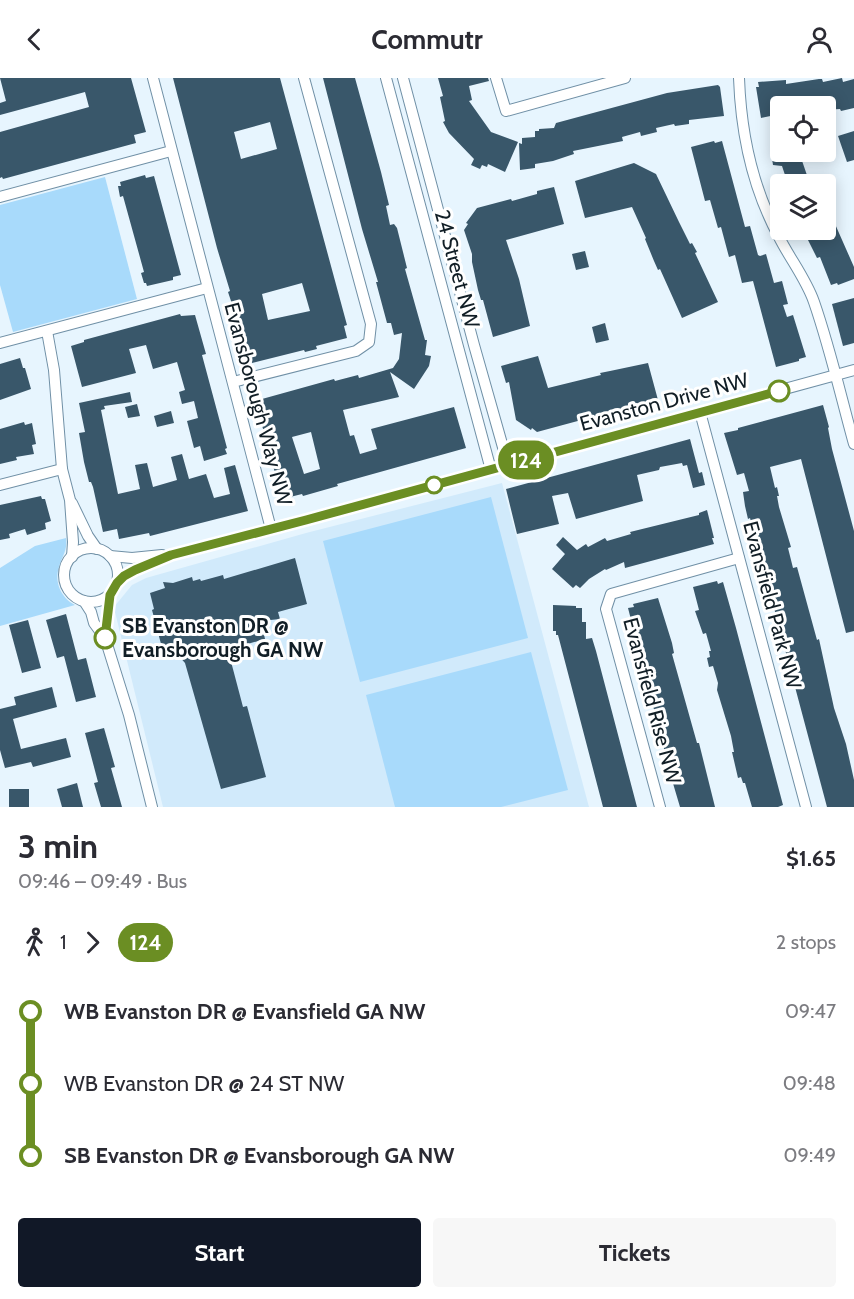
<!DOCTYPE html>
<meta charset="utf-8">
<style>
body{margin:0;font-family:Cabin,sans-serif;background:#f7f7f7;color:#2b2b33;height:100vh;display:flex;flex-direction:column;font-size:22px;white-space:nowrap}
*{box-sizing:border-box;margin:0}
p{font-size:20px;color:#7c7c81}
.icon{flex:none;width:33px;height:33px;fill:none;stroke:currentColor;stroke-width:2;stroke-linecap:round;stroke-linejoin:round}
.map{position:relative;height:729px;overflow:hidden}
.side{display:flex;flex-direction:column;background:#fff;flex:1}
.side>*{flex:none}
.badge{padding:0 12px;border-radius:20px;font-size:21px;line-height:39px}
.controls{position:absolute;left:770px;top:18px;display:grid;gap:12px}
.controls a{display:grid;place-items:center;width:66px;height:66px;border-radius:6px;background:#fff;box-shadow:0 3px 15px #0003;font-size:30px}
.map>.badge{position:absolute;translate:-50% -50%;box-shadow:0 0 0 3px #fff}
.legs{display:flex;align-items:center;gap:9px;height:66px;padding:0 18px;font-size:20px}
.legs p{margin-inline-start:auto}
.overview{display:flex;align-items:center;justify-content:space-between;height:102px;padding:0 18px}
h1{font-size:33px;font-weight:800;line-height:45px}
.button{display:flex;gap:12px;margin-top:auto;padding:12px 18px}
.button a{flex:1;height:69px;border-radius:6px;background:#111827;color:#fff;font-size:24px;font-weight:800;line-height:69px;text-align:center}
.button a+a{background:#f7f7f7;color:#2b2b33}
ul{padding:0 18px;list-style:none}
li{display:flex;align-items:center;gap:21px;height:72px;font-size:22px}
li i{display:grid;place-items:center;width:9px;height:100%;margin:0 8px;background:currentColor}
li i::after{content:'';width:15px;height:15px;margin:-8px;border:4px solid;border-radius:50%;background:#fff}
li p{margin-inline-start:auto}
li:first-child i{background:linear-gradient(#0000 50%,currentColor 0)}
li:last-child i{background:linear-gradient(currentColor 50%,#0000 0)}
header{display:flex;justify-content:space-between;align-items:center;height:78px;padding:0 18px;background:#fff;font-size:27px;font-weight:800}
.map>svg:first-child{display:block}
.built{fill:#d1eafb}
.green{fill:#a8dafb}
.building{fill:#39576a;fill-rule:evenodd}
.lines{fill:none;stroke-linecap:round;stroke-linejoin:round}
.minor-casing{stroke:#7090a6;stroke-width:12}
.minor{stroke:#fff;stroke-width:10}
.line-1-casing{stroke:#fff;stroke-width:14}
.line-1{stroke:#6b8e23;stroke-width:9}
.stop-1-dot{fill:#fff;stroke:#6b8e23;stroke-width:3}
.labels{text-anchor:middle;stroke-width:6;stroke-linejoin:round;paint-order:stroke}
.street-label{font-size:21px;fill:#111e26;stroke:#fff}
.stop-label{font-size:21px;font-weight:bold;fill:#111e26;stroke:#fff;text-anchor:start}
</style>
<header><svg class="icon" aria-label="back" viewBox="0 0 24 24"><path d="M15 5l-7 7 7 7"/></svg>Commutr<svg class="icon" aria-label="person" viewBox="0 0 24 24"><circle cx="12" cy="8" r="4"/><path d="M4 21q1-7 8-7t8 7"/></svg></header>
<div class="map">
<svg width="854" height="729" viewBox="0 0 854 729">
<rect width="100%" height="100%" fill="#e7f5fe"/>
<polygon class="built" points="502,405 589,729 163,729 115,534 114,529 132,507 146,500 306,455"/>
<g class="green">
<polygon points="105,99 137,221 13,254 0,207 0,127"/>
<polygon points="491,419 528,560 360,604 323,463"/>
<path d="M 66,460 C 68,472 62,478 59,489 C 54,504 61,520 75,527 L 0,548 L 0,490 L 35,468 Z"/>
<polygon points="531,574 568,712 501,729 395,729 366,617"/>
</g>
<g class="building">
<polygon points="0,0 131,0 146,54 134,57 136,65 3,101 2,99 0,100 0,54 89,29 85,14 0,37 0,25 6,23"/>
<path d="M 173,0 L 280,0 L 347,247 L 344,248 L 347,260 L 316,268 L 317,271 L 305,274 L 304,272 L 252,285 L 249,273 L 244,274 L 237,251 L 240,250 L 228,214 L 230,213 L 217,170 ZM 270,44 L 277,71 L 241,81 L 234,54 ZM 302,205 L 310,233 L 268,242 L 262,216 Z"/>
<path d="M 323,0 L 355,0 L 381,94 L 389,127 L 386,128 L 390,147 L 394,146 L 397,150 L 407,190 L 405,191 L 425,262 L 427,262 L 425,277 L 431,278 L 429,288 L 414,311 L 390,294 L 399,319 L 343,332 L 350,358 L 354,357 L 360,376 L 377,371 L 371,351 L 454,329 L 466,370 L 337,406 L 338,408 L 303,418 L 302,416 L 282,421 L 256,325 L 262,323 L 262,321 L 334,301 L 335,303 L 358,297 L 359,300 L 393,290 L 399,281 L 402,255 L 394,257 L 391,245 L 387,245 L 376,204 L 378,204 L 362,151 ZM 311,354 L 320,391 L 304,396 L 292,359 Z"/>
<polygon points="438,0 488,0 489,3 469,8 472,22 469,23 491,54 518,64 505,94 488,86 487,89 482,87 480,91 471,87 474,81 449,55 443,44 445,43 440,19 443,18"/>
<polygon points="842,0 843,4 854,1 854,30 841,33 840,31 825,32 825,28 780,28 780,36 761,40 756,9 759,9 758,4 786,2 786,6 819,1 822,1 823,4"/>
<polygon points="718,7 720,9 724,38 689,42 689,46 675,48 674,46 656,50 657,54 641,58 640,54 622,59 623,63 573,73 574,76 553,83 535,86 535,90 520,92 519,65 522,66 522,60 535,59 535,53 539,53 539,51 554,50 556,45 667,15"/>
<polygon points="854,53 854,82 847,84 838,58"/>
<polygon points="714,63 715,65 722,63 745,149 750,148 758,177 760,178 766,176 774,205 782,203 788,226 783,227 787,239 793,237 806,279 799,281 799,283 776,289 753,203 742,205 735,177 729,179 721,149 718,150 710,122 705,123 691,69"/>
<polygon points="780,65 780,74 799,74 810,106 788,106 782,88 773,87 770,67"/>
<polygon points="634,85 656,96 679,144 690,166 692,165 697,174 695,175 718,224 682,240 660,191 658,192 654,183 645,161 646,160 632,129 585,140 575,103"/>
<polygon points="145,97 146,100 154,98 181,197 173,199 173,202 147,208 146,205 144,205 141,195 144,194 123,118 120,119 118,108 121,108 120,104"/>
<polygon points="554,109 564,146 506,162 519,201 530,248 493,259 483,222 481,222 478,212 472,184 472,176 464,152 468,146 466,145 477,130 511,121 512,123 537,116 537,113"/>
<polygon points="825,134 831,148 835,146 854,189 854,201 838,207 837,205 831,207 820,179 817,180 803,152 825,152"/>
<polygon points="585,173 589,189 576,192 572,176"/>
<polygon points="854,220 854,265 843,268 832,226"/>
<polygon points="180,236 181,238 195,237 206,276 202,277 227,370 225,371 227,376 204,383 200,368 194,370 187,343 198,340 194,323 182,326 179,314 185,312 177,284 153,291 146,267 129,271 136,295 82,309 71,268 84,264 84,262"/>
<polygon points="605,245 609,262 596,265 592,249"/>
<polygon points="538,278 548,310 601,297 600,295 610,293 648,285 658,322 620,332 621,334 612,336 611,334 537,354 532,350 531,352 516,342 509,304 506,305 501,288"/>
<polygon points="20,280 23,290 25,290 31,311 0,322 0,286"/>
<polygon points="130,314 132,324 104,328 105,331 101,332 118,416 140,411 135,387 147,385 153,409 177,402 171,379 182,376 189,401 206,396 214,420 230,416 224,390 235,387 248,433 150,458 149,455 119,461 117,451 103,454 93,409 91,404 89,404 84,384 79,355 85,354 79,325"/>
<polygon points="137,326 140,338 128,340 125,329"/>
<polygon points="823,327 829,349 828,350 832,371 854,453 854,553 846,555 801,381 770,389 775,410 777,409 779,418 777,418 779,429 791,469 788,470 793,490 797,489 817,562 819,561 834,630 846,666 854,702 854,729 827,729 750,440 748,441 745,428 743,414 749,413 744,395 737,397 724,355 738,352 738,350"/>
<polygon points="171,333 174,345 157,349 154,338"/>
<polygon points="24,344 25,347 32,345 36,366 32,367 34,376 16,379 17,382 0,386 0,351"/>
<polygon points="690,361 699,395 702,394 705,407 693,410 687,387 683,388 682,385 660,389 659,392 637,397 643,423 576,441 568,415 552,418 559,446 517,456 506,411"/>
<polygon points="41,418 42,421 45,421 51,443 45,445 46,451 27,457 25,451 9,456 10,460 0,462 0,427"/>
<polygon points="707,432 714,460 712,460 714,466 625,490 624,484 606,492 605,491 589,501 580,510 576,507 573,510 552,491 565,476 556,467 563,459 577,472 586,466 588,469 605,460 607,463 631,456 630,454 699,437 699,435"/>
<polygon points="295,480 307,526 278,534 280,541 261,543 265,561 237,569 239,573 229,576 243,629 247,628 266,699 221,711 185,585 178,577 165,581 152,532 154,531 150,515 165,510 163,504 173,505 192,499 193,503 200,501 201,503 223,497 224,501"/>
<polygon points="717,503 718,506 723,504 736,550 783,727 778,729 752,729 745,705 743,705 741,699 738,700 732,674 734,674 731,658 717,612 718,605 713,588 709,589 707,580 710,579 709,573 711,573 706,555 703,556 695,533 699,532 693,509"/>
<polygon points="658,520 672,565 674,575 672,576 697,665 699,665 715,729 680,729 672,702 628,530 634,529 633,526"/>
<polygon points="553,527 576,528 576,530 582,530 582,544 586,544 586,561 592,560 596,573 637,729 603,729 558,557 556,557 556,553 553,553"/>
<polygon points="66,536 78,582 86,580 96,619 76,624 64,578 57,580 46,542"/>
<polygon points="28,542 41,590 22,595 9,547"/>
<polygon points="52,609 57,629 13,641 21,671 66,660 71,679 33,689 31,684 5,690 0,672 0,631 16,627 14,619"/>
<polygon points="104,650 115,689 111,690 122,729 101,729 94,705 98,704 85,655"/>
<polygon points="77,705 83,729 62,729 57,711"/>
<rect x="9" y="711" width="20" height="18"/>
</g>
<g class="lines">
<g class="minor-casing">
<g id="minor">
<polyline points="153,0 271,451"/>
<polyline points="386,0 491,392"/>
<polyline points="403,0 474,267 508,387"/>
<polyline points="496,0 506,33 625,0"/>
<path d="M 739,0 C 741,56 752,109 779,159 C 790,181 806,201 814,224 C 830,270 841,319 854,366"/>
<polyline points="0,119 171,73"/>
<polyline points="47,253 54,292 62,391 70,422 73,464 72,479"/>
<polyline points="0,265 207,210"/>
<polyline points="233,304 356,273 369,264 371,246 304,0"/>
<polyline points="700,334 806,729"/>
<polyline points="0,407 62,391"/>
<polyline points="72,425 88,458 97,471"/>
<circle cx="91" cy="497" r="27"/>
<polyline points="110,478 132,480 162,477"/>
<polyline points="117,505 124,498 135,492 171,477 284,448 854,292"/>
<polyline points="84,523 91,534 94,545 105,560 129,637 152,729"/>
<polyline points="105,560 110,517"/>
<polyline points="660,729 606,531 611,516 739,480"/>
</g>
</g>
<use href="#minor" class="minor"/>
</g>
<g class="lines">
<g class="line-1-casing">
<polyline id="line-1" points="105,560 110,517 117,505 124,498 135,492 171,477 306,442 779,313"/>
</g>
<use href="#line-1" class="line-1"/>
</g>
<g class="stop-1-dot">
<circle cx="779" cy="313" r="10"/>
<circle cx="434" cy="407" r="8"/>
<circle cx="105" cy="560" r="10"/>
</g>
<g class="labels">
<g class="street-label">
<text transform="translate(457 191) rotate(75)" y="7">24 Street NW</text>
<text transform="translate(664 324) rotate(-15)" y="7">Evanston Drive NW</text>
<text transform="translate(258 326) rotate(75)" y="7">Evansborough Way NW</text>
<text transform="translate(772 527) rotate(75)" y="7">Evansfield Park NW</text>
<text transform="translate(652 623) rotate(75)" y="7">Evansfield Rise NW</text>
</g>
<g class="stop-label">
<text x="122" y="555">SB Evanston DR @<tspan x="122" dy="24">Evansborough GA NW</tspan></text>
</g>
</g>
</svg>
<div class="controls">
<a><svg class="icon" aria-label="locate" viewBox="0 0 24 24"><circle cx="12" cy="12" r="6"/><path d="M12 2v4M12 18v4M2 12h4M18 12h4"/></svg></a>
<a><svg class="icon" aria-label="layers" viewBox="0 0 24 24"><path d="M12 4l9 5-9 5-9-5zM3 14l9 5 9-5"/></svg></a>
</div>
<b class="badge" style="left:526px;top:382px;background:#6b8e23;color:#fff">124</b>
</div>
<section class="side">
<div class="overview"><div><h1>3 min</h1><p>09:46 – 09:49 · Bus</p></div><b>$1.65</b></div>
<div class="legs"><svg class="icon" aria-label="walk" viewBox="0 0 24 24"><circle cx="13" cy="4" r="2"/><path d="M13 8l-2 6 4 7M11 14l-3 7M7 12l3-4h3l4 4"/></svg>1<svg class="icon" aria-label="forward" viewBox="0 0 24 24"><path d="M9 5l7 7-7 7"/></svg><b class="badge" style="background:#6b8e23;color:#fff">124</b><p>2 stops</p></div>
<ul>
<li><i style="color:#6b8e23"></i><b>WB Evanston DR @ Evansfield GA NW</b><p>09:47</p></li>
<li><i style="color:#6b8e23"></i><span>WB Evanston DR @ 24 ST NW</span><p>09:48</p></li>
<li><i style="color:#6b8e23"></i><b>SB Evanston DR @ Evansborough GA NW</b><p>09:49</p></li>
</ul>
<div class="button"><a>Start</a><a>Tickets</a></div>
</section>
